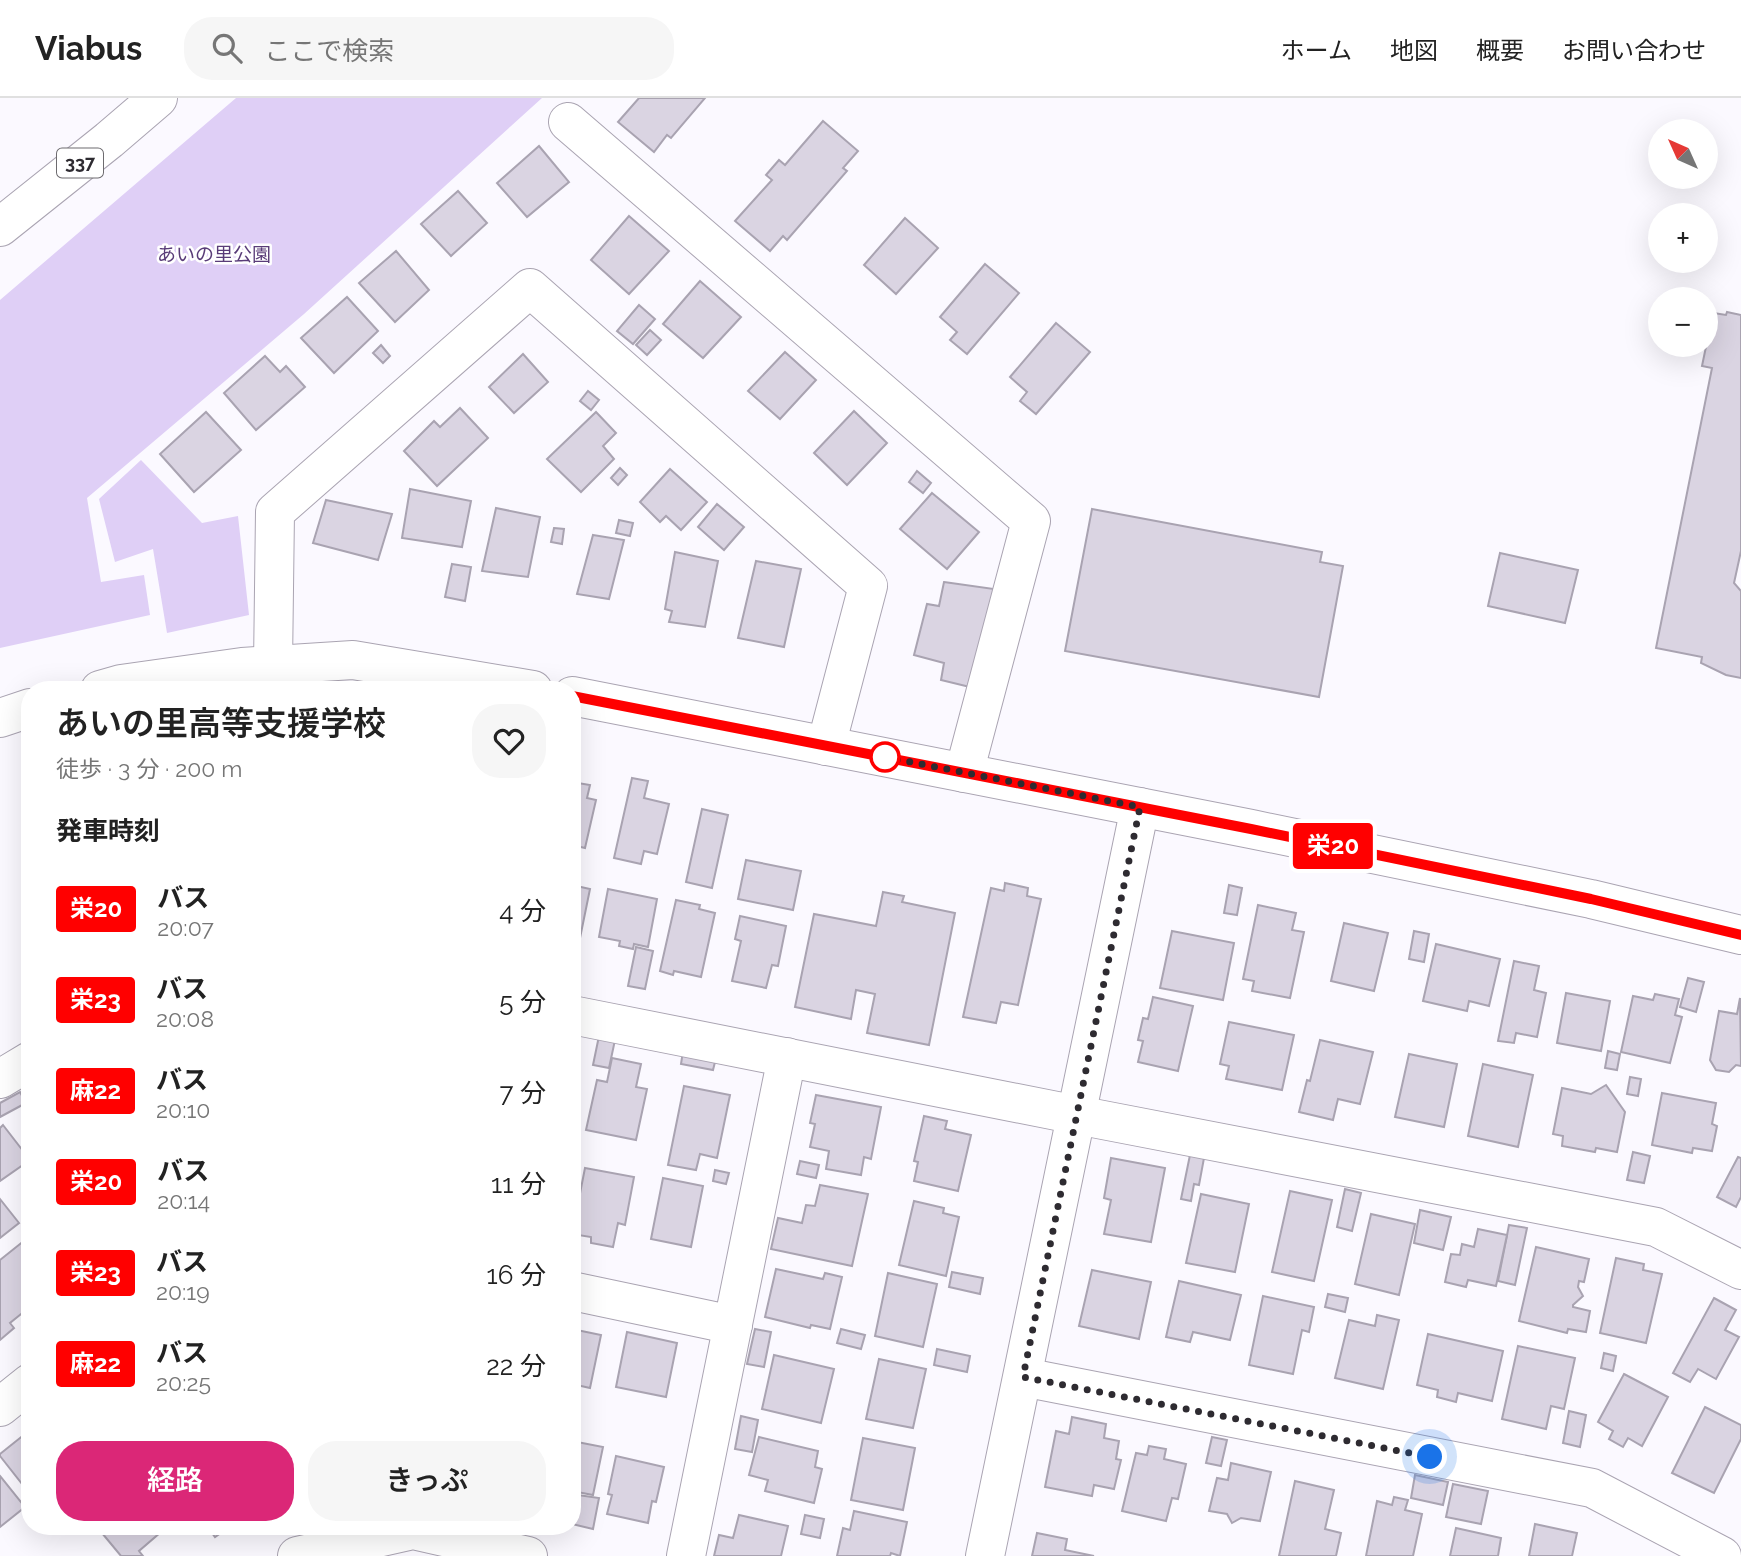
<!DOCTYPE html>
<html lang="ja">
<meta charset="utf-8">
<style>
body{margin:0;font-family:Raleway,"Noto Sans JP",sans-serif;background:#f6f6f6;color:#222;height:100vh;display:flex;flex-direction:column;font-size:26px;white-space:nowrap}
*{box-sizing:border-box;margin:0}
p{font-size:23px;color:#767676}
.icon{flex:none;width:38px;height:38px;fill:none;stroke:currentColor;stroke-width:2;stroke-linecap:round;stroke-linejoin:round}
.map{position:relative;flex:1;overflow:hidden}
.panel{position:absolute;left:21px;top:583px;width:560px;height:854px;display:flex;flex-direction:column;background:#fff;border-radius:28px;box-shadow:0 7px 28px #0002}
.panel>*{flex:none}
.badge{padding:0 14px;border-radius:5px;font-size:24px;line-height:46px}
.needle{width:46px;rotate:315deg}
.tools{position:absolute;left:1648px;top:21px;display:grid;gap:14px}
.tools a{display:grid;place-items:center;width:70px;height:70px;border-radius:50%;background:#fff;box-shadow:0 7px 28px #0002;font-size:35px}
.you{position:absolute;width:35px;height:35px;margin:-18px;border:5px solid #fff;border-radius:50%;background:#1a73e8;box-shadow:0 0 0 10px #1a73e833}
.map>.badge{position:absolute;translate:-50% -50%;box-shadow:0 0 0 4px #fff}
h2{padding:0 35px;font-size:26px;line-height:63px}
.round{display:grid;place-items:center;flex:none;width:74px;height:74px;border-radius:28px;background:#f6f6f6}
.headline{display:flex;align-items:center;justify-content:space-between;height:119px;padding:0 35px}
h1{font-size:33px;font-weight:600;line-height:52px}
.primary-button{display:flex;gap:14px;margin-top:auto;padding:14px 35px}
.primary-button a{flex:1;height:80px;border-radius:28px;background:#db2777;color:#fff;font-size:28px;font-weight:600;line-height:80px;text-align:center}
.primary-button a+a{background:#f6f6f6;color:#222}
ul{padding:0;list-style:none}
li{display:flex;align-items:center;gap:21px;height:91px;padding:0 35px}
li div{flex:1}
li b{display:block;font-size:26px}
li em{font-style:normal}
li .badge{min-width:77px;font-weight:700;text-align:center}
header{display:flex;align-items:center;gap:42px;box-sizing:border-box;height:98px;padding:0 35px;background:#fff;border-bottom:2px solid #e0e0e0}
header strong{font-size:33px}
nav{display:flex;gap:38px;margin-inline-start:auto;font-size:24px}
.search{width:490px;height:63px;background:#f6f6f6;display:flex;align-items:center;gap:18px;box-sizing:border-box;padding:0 24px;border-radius:28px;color:#767676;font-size:26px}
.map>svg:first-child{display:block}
.green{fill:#dfcff6}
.building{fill:#dad4e2;stroke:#a9a3b1;stroke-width:2}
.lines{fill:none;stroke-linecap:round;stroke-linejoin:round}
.minor-casing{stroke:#aaa4b2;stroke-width:40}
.tertiary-casing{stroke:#aaa4b2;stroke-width:40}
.trunk-casing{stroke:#aaa4b2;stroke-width:40}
.minor{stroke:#fff;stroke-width:38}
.tertiary{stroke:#fff;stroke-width:38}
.trunk{stroke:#fff;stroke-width:38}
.line-casing{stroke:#fff;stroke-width:16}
.line{stroke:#f00;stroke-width:10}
.walk{stroke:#2e2b31;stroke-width:7;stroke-dasharray:0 12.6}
.stop-dot{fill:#fff;stroke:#f00;stroke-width:3.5}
.labels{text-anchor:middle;stroke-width:5;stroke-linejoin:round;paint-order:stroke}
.shield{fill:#fff;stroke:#6d6b6f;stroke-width:2}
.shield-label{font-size:18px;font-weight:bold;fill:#2e2b31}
.park-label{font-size:19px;fill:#593c78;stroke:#fff}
</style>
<header>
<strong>Viabus</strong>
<div class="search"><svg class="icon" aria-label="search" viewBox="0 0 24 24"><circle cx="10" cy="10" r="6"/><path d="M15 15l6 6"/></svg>ここで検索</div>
<nav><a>ホーム</a><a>地図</a><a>概要</a><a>お問い合わせ</a></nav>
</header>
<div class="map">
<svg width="1741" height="1458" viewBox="0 0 1741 1458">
<rect width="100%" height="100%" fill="#fbf9ff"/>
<g class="green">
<polygon points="236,0 542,0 304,216 87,400 101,484 144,477 150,517 0,550 0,202"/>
<polygon points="141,362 202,425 238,418 249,517 167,535 153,451 115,464 99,401"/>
</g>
<g class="building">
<polygon points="639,0 705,0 671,40 667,37 654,54 618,24"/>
<polygon points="823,23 858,53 843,70 847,73 787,142 783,138 770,153 735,123 772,82 766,77 779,62 785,67"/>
<polygon points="539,48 569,84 527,119 497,85"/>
<polygon points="458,93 487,125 451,158 421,126"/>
<polygon points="629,118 669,153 629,196 591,162"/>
<polygon points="905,120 938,150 896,196 864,167"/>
<polygon points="396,153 429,192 395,224 359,185"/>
<polygon points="985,166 1019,195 967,256 950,242 957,234 940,219"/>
<polygon points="700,183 741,219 703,260 663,226"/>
<polygon points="347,199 378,233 334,275 301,240"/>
<polygon points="639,207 655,221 633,246 617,233"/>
<polygon points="1727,214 1741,217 1741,453 1734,485 1741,493 1741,580 1726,577 1701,565 1702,559 1656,550 1712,270 1702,268 1713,215 1726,217"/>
<polygon points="1056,225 1090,254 1036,316 1020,303 1027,294 1010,279"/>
<polygon points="650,232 661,242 647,257 636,247"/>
<polygon points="381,247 390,258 383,265 373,255"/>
<polygon points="785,254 816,282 780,321 748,293"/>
<polygon points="523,256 548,284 514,315 489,289"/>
<polygon points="265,258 280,274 286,268 305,289 256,332 224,295"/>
<polygon points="588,293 599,302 591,312 580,303"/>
<polygon points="460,310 488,340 437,388 404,353 434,323 440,329"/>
<polygon points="854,313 887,345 847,387 814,355"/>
<polygon points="206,314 241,352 194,394 160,356"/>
<polygon points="596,314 616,335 603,348 614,361 581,394 547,361"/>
<polygon points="620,370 627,377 618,387 611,380"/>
<polygon points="670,371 707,404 681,432 666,418 660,424 640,404"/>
<polygon points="917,373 931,385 923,395 909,384"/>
<polygon points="410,391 471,403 462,449 402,440"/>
<polygon points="932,395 979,434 947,471 900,431"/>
<polygon points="326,402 392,416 378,462 313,445"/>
<polygon points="717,406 744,429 724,452 698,429"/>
<polygon points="496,410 540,419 528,479 482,473"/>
<polygon points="1092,411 1322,454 1320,464 1343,468 1319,599 1065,553"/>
<polygon points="619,422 633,425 630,438 616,435"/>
<polygon points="554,430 564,431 562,446 551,444"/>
<polygon points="593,437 624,442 609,501 577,496"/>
<polygon points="675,454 718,463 705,529 669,524 672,513 665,511"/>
<polygon points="1500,455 1578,472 1565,525 1488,508"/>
<polygon points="756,463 801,471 784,549 738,540"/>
<polygon points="452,466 471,469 465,503 445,499"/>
<polygon points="944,484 994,491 974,590 941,582 944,565 914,557 927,506 939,508"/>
<polygon points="632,680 648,683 644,700 669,706 657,756 644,753 641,766 614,760"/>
<polygon points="572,684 590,687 587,700 596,702 585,750 572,747"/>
<polygon points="702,711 728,717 712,790 686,784"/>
<polygon points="746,762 801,773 793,812 738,801"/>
<polygon points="1005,785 1028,790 1027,798 1041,801 1018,907 1001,904 996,925 963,919 991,790 1004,793"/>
<polygon points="572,787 590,791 579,845 572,843"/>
<polygon points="1229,787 1242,790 1237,817 1224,815"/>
<polygon points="608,791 657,801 648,849 634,846 633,851 619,848 620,843 599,839"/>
<polygon points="883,794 904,798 902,804 955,815 929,947 867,935 875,896 856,892 851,921 795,909 814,816 876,828"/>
<polygon points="676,802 700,807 699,811 715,815 701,879 674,873 673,877 660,873"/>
<polygon points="1258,807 1296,815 1292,832 1304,834 1290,900 1252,893 1254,883 1243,881"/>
<polygon points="740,818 786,828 778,868 772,867 766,890 732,883 741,843 735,841"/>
<polygon points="1344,825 1388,835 1374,893 1331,883"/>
<polygon points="1172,833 1234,845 1223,902 1160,890"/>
<polygon points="1414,833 1429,836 1424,864 1409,861"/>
<polygon points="1436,846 1500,861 1489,908 1469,903 1467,913 1423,903"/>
<polygon points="636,849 653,853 645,891 628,888"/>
<polygon points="1514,863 1539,868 1534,892 1546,895 1537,939 1516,935 1514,945 1498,943"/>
<polygon points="1688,880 1704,884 1696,914 1680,909"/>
<polygon points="1566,895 1610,903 1601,953 1557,945"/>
<polygon points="1655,896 1679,901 1675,917 1682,919 1670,965 1621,954 1633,898 1653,902"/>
<polygon points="1153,899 1193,908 1178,973 1138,964 1143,943 1138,942 1143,920 1148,921"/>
<polygon points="1740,900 1741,968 1736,967 1729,974 1716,972 1710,962 1719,913 1737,916"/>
<polygon points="1229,924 1294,937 1282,992 1226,981 1229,968 1220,966"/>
<polygon points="599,938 615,942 609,970 593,967"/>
<polygon points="1320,942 1373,954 1360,1006 1338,1001 1333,1022 1299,1014 1307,982 1310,983"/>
<polygon points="683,953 716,960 713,972 681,966"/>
<polygon points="1608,953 1620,956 1617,972 1605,970"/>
<polygon points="1409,956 1457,966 1444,1029 1395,1019"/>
<polygon points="612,960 641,966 636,989 647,991 636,1042 586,1032 597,982 607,984"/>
<polygon points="1483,966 1533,977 1518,1049 1468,1038"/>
<polygon points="1630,979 1641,981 1638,998 1627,996"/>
<polygon points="1606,987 1625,1014 1617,1054 1596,1050 1595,1054 1562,1048 1563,1038 1553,1036 1562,990 1591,996"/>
<polygon points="684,988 730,997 717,1060 700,1056 696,1072 668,1067"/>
<polygon points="20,994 26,1005 0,1019 0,1005"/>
<polygon points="1662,995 1716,1005 1712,1026 1717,1028 1712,1053 1693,1050 1692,1055 1652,1047"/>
<polygon points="816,997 881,1009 871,1061 864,1059 861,1077 826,1071 829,1053 810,1049 815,1026 810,1025"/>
<polygon points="924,1018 947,1023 945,1031 971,1037 958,1093 914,1083 918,1064 914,1063"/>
<polygon points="3,1027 30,1062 0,1083 0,1030"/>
<polygon points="1633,1054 1650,1058 1644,1085 1627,1082"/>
<polygon points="1190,1057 1204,1060 1199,1087 1194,1086 1191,1103 1181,1101"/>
<polygon points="1738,1059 1741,1060 1741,1099 1736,1109 1717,1099"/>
<polygon points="1111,1060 1165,1070 1151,1144 1104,1136 1111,1102 1104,1100"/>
<polygon points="800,1063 819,1067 816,1080 797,1076"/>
<polygon points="585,1070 634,1079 625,1127 618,1125 613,1149 591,1145 591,1139 572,1136"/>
<polygon points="715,1072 729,1075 726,1086 713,1083"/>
<polygon points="663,1080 703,1088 691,1149 651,1141"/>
<polygon points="820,1087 868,1096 852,1168 771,1151 778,1120 802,1125 806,1107 815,1108"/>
<polygon points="1345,1091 1361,1095 1352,1133 1337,1129"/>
<polygon points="1290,1093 1332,1102 1314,1183 1272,1174"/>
<polygon points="1201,1096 1249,1106 1235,1174 1186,1165"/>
<polygon points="0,1101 19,1125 0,1140"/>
<polygon points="914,1103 944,1110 943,1115 959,1119 946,1178 899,1167"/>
<polygon points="1420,1112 1451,1119 1443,1152 1414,1145"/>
<polygon points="1371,1116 1415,1126 1399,1197 1355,1186"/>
<polygon points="1509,1127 1527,1130 1515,1187 1498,1183"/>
<polygon points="1478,1131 1507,1137 1496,1188 1468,1182 1466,1189 1445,1184 1451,1156 1460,1157 1462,1146 1474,1149"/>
<polygon points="30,1138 30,1216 26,1212 10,1225 14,1230 0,1242 0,1162"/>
<polygon points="1536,1149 1589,1161 1584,1184 1579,1183 1578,1189 1583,1198 1573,1207 1573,1209 1590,1213 1586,1234 1568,1231 1567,1235 1519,1223"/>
<polygon points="1616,1160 1644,1166 1643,1172 1662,1176 1646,1245 1600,1235"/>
<polygon points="776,1171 823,1181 825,1175 842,1179 830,1231 811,1227 810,1230 765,1219"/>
<polygon points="1092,1172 1151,1184 1139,1241 1079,1228"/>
<polygon points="952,1174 983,1180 980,1196 949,1189"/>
<polygon points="888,1175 937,1186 923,1249 875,1238"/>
<polygon points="1179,1183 1241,1197 1230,1242 1193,1234 1190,1244 1166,1239"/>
<polygon points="1328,1196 1348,1200 1345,1214 1325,1209"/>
<polygon points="1263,1198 1314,1209 1309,1234 1302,1232 1293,1276 1249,1267"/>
<polygon points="1714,1200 1736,1212 1725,1232 1739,1239 1716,1281 1698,1271 1690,1284 1673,1275"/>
<polygon points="1377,1217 1399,1222 1383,1291 1335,1280 1349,1222 1375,1228"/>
<polygon points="572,1231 601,1237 590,1290 572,1286"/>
<polygon points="755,1231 771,1234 764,1269 747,1266"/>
<polygon points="841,1231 865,1237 861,1251 837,1245"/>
<polygon points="627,1234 677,1245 666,1299 616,1289"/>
<polygon points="1428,1236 1503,1253 1492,1303 1458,1295 1456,1304 1437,1299 1438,1292 1417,1287"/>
<polygon points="1518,1248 1575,1260 1564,1311 1551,1308 1546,1331 1502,1321"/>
<polygon points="937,1251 970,1258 967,1274 934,1267"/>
<polygon points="1604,1255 1616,1258 1613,1273 1601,1270"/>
<polygon points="774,1257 834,1271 821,1325 762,1311"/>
<polygon points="879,1261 926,1271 913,1330 866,1321"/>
<polygon points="1624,1276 1668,1299 1642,1348 1628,1340 1623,1349 1609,1341 1613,1333 1598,1324"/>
<polygon points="1705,1309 1741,1327 1741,1341 1714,1395 1672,1375"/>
<polygon points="1569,1313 1586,1317 1580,1349 1563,1345"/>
<polygon points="741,1318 758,1322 752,1354 735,1351"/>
<polygon points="1072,1319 1106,1326 1104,1340 1119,1343 1116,1361 1121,1362 1114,1391 1094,1387 1092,1398 1045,1389 1056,1333 1069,1336"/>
<polygon points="30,1332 30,1396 0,1358 0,1356"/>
<polygon points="759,1339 818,1353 815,1369 822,1371 814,1405 765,1393 768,1382 749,1377"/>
<polygon points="1212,1339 1227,1342 1221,1368 1206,1365"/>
<polygon points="863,1340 915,1350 903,1412 851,1402"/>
<polygon points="572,1343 603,1349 593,1397 572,1393"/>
<polygon points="1149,1348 1166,1351 1164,1361 1186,1366 1178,1401 1172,1400 1166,1423 1122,1413 1136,1355 1147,1357"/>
<polygon points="616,1358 664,1369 656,1404 652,1403 648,1425 607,1416 612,1397 608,1396"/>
<polygon points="1231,1365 1271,1374 1260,1423 1241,1420 1232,1425 1227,1416 1209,1413 1217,1380 1228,1382"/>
<polygon points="1415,1377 1448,1384 1443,1407 1411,1400"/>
<polygon points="0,1378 25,1409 0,1429"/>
<polygon points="1295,1383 1334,1392 1325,1431 1341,1435 1336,1458 1279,1458"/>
<polygon points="1453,1386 1488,1393 1481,1426 1446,1419"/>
<polygon points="578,1397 599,1400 593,1431 572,1426"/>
<polygon points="1394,1399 1408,1402 1405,1412 1422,1416 1413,1458 1366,1458 1377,1403 1392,1407"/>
<polygon points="854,1413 907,1424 900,1458 891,1455 890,1458 837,1458 843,1430 850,1432"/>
<polygon points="739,1417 788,1428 781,1458 714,1458 719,1437 733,1440"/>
<polygon points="805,1417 824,1421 820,1440 801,1436"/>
<polygon points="1535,1426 1577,1435 1572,1458 1529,1458"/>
<polygon points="99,1428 168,1428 139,1453 143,1458 121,1458 97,1429"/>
<polygon points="207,1428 228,1428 229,1429 215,1439"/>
<polygon points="1456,1430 1501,1440 1498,1458 1450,1458"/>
<polygon points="1037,1435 1067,1441 1065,1452 1094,1458 1032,1458"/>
</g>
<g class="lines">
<g class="minor-casing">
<g id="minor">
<polyline points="568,24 1031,423 964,675"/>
<polyline points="273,567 275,414 530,190 868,488 826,648"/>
<polyline points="572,917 1077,1017 1656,1129 1741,1172"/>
<polyline points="0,981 30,963"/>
<polyline points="572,1193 733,1227"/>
<polyline points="1023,1279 1592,1390 1722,1458"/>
<polyline points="0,1309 30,1285"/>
<polyline points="297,1458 413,1432 528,1458"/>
<polyline points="686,1458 787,959"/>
<polyline points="985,1458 1140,709"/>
</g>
</g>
<g class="tertiary-casing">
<g id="tertiary">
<polyline points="100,592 121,586 242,569 353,562 533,592"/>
<polyline points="572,598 1251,731 1591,801 1741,837"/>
<polyline points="0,620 30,610"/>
</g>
</g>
<g class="trunk-casing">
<polyline id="trunk" points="0,129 109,42 158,0"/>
</g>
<use href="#minor" class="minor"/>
<use href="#tertiary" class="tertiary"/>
<use href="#trunk" class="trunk"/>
</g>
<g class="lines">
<g class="line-casing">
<polyline id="line" points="572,598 1251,731 1591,801 1741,837"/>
</g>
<use href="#line" class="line"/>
<polyline class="walk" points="885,659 1140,709 1023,1279 1430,1359"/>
</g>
<circle class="stop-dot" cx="885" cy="659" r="14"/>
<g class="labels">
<rect class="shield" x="57" y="50.5" width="46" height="29" rx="5"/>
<g class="shield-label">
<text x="80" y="71">337</text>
</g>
<g class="park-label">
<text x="214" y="163">あいの里公園</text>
</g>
</g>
</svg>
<div class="tools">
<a><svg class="needle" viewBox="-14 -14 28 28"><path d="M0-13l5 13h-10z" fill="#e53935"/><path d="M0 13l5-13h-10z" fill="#767676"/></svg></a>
<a>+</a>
<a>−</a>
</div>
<div class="you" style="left:1430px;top:1359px"></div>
<b class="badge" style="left:1333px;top:748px;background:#f00;color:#fff">栄20</b>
<section class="panel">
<div class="headline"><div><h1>あいの里高等支援学校</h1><p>徒歩 · 3 分 · 200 m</p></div><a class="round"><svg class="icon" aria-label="heart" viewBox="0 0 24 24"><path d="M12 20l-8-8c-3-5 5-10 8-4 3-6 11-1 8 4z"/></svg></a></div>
<h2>発車時刻</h2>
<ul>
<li><span class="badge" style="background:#f00;color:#fff">栄20</span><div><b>バス</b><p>20:07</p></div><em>4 分</em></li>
<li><span class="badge" style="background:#f00;color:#fff">栄23</span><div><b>バス</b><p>20:08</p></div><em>5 分</em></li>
<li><span class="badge" style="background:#f00;color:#fff">麻22</span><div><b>バス</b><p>20:10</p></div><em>7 分</em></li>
<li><span class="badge" style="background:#f00;color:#fff">栄20</span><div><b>バス</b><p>20:14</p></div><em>11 分</em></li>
<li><span class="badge" style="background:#f00;color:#fff">栄23</span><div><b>バス</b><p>20:19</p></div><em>16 分</em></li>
<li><span class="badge" style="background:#f00;color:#fff">麻22</span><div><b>バス</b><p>20:25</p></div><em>22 分</em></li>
</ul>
<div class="primary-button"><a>経路</a><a>きっぷ</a></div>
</section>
</div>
